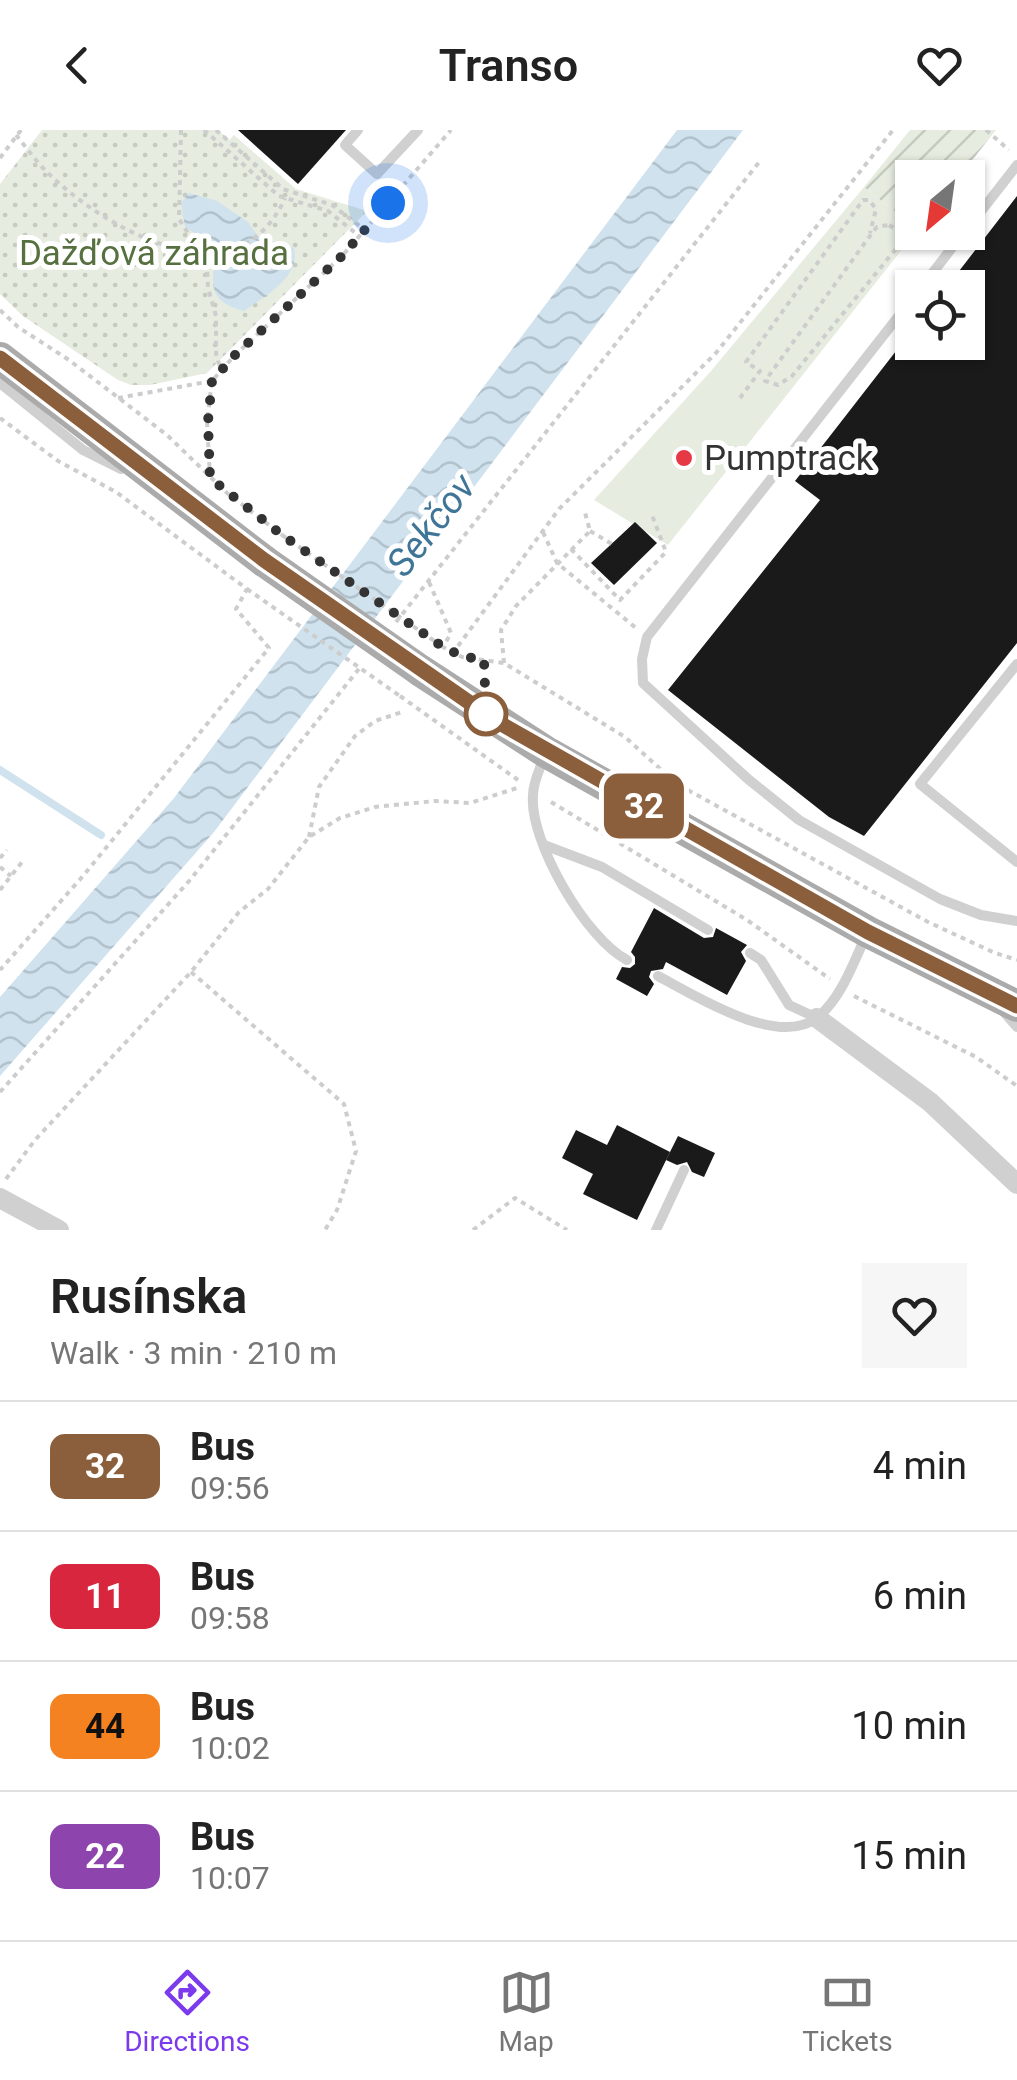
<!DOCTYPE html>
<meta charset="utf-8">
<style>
body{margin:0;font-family:Roboto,sans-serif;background:#f6f6f6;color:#222;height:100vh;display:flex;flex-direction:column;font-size:38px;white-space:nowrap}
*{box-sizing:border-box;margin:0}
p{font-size:32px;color:#767676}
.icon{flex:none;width:55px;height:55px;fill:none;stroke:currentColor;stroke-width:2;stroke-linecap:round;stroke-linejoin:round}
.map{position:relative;height:1100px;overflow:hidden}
.details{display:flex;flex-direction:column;background:#fff;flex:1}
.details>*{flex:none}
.badge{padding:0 20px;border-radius:15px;font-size:35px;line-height:65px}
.needle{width:65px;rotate:209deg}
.controls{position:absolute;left:895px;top:30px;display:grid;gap:20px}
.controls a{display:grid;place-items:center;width:90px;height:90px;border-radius:0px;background:#fff;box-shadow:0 2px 8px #0004;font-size:50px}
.you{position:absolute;width:50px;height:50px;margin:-25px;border:8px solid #fff;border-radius:50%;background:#1a73e8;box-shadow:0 0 0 15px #1a73e833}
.map>.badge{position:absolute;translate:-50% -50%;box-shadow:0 0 0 5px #fff}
.round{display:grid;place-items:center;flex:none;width:105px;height:105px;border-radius:0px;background:#f6f6f6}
.overview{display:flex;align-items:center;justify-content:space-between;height:170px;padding:0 50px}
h1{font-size:48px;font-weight:600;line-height:75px}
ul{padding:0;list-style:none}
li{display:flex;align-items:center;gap:30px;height:130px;padding:0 50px;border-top:2px solid #e0e0e0}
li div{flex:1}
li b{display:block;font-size:38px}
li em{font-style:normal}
li .badge{min-width:110px;font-weight:700;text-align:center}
header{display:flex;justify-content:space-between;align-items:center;height:130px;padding:0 50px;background:#fff;font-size:45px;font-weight:600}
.dock{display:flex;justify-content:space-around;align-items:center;height:140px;border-top:2px solid #e0e0e0;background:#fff;font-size:28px;color:#767676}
.dock a{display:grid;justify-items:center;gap:5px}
.dock .active{color:#7c3aed}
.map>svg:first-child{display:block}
.grass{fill:#e6ecdf}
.park{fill:url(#park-dots)}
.garden{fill:url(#garden-furrows)}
.water{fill:url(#water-waves)}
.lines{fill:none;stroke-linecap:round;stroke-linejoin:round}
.stream{stroke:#cfe2ee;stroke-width:8}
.building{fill:#1a1a1a}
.path{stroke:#cdcdcd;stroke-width:4;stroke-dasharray:5 5;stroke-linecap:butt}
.service{stroke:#d0d0d0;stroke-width:10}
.minor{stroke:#d0d0d0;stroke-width:20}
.primary{stroke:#ababab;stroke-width:32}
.path-bridge{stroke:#cdcdcd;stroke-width:4;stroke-dasharray:5 5;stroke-linecap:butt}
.primary-bridge{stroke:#ababab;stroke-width:32}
.line-casing{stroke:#fff;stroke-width:22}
.line{stroke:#8b5e3c;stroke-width:15}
.walk{stroke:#333;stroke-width:10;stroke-dasharray:0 18}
.poi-dot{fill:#e63946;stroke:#fff;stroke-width:4}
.stop-dot{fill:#fff;stroke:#8b5e3c;stroke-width:5}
.labels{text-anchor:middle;stroke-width:10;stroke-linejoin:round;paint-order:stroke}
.park-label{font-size:35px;fill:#56703f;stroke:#fff}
.poi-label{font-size:35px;fill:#333;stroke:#fff;text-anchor:start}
.water-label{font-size:38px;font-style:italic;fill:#3f7597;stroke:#fff}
</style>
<header><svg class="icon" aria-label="back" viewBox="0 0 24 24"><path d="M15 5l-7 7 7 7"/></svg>Transo<svg class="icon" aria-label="heart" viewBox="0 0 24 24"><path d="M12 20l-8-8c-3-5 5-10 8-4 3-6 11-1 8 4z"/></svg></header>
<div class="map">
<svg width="1017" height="1100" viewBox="0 0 1017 1100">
<defs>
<pattern id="park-dots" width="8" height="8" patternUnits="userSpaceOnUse" patternTransform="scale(2.5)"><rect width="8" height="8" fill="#e6ecdf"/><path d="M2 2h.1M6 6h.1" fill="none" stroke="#c6cbc0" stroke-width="1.8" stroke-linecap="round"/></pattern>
<pattern id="garden-furrows" width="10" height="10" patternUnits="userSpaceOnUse" patternTransform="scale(2.5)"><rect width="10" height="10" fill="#e6ecdf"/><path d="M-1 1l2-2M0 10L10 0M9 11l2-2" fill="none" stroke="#c6cbc0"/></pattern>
<pattern id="water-waves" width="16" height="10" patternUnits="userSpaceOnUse" patternTransform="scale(2.5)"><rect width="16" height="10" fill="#cfe2ee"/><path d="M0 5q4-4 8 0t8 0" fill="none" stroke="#b2c2cd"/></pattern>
</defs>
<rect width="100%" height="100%" fill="#fff"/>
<polygon class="grass" points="864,57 912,95 912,102 915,103 668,415 594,370 711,241"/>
<polygon class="park" points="42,0 218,0 229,10 234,5 296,59 367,81 207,243 150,255 131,255 118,250 23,186 0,164 0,54"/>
<polygon class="garden" points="910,0 996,0 959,47 912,48 912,95 864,57"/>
<g class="water">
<polygon points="677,0 743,0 214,702 0,946 0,867 174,668"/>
<path d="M 189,63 L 217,71 L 248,92 L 258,106 L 294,118 C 301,147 265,166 244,181 C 204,171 212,148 218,118 L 185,97 L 181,73 Z"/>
</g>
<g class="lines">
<polyline class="stream" points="0,640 101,705"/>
</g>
<g class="building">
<polygon points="238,0 346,0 298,54"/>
<polygon points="1017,66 1017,513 864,706 829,687 668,560 820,370 795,351 903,212 968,212 968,158 946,158"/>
<polygon points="635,392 657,413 614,455 591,433"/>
<polygon points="654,778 704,808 713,807 716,798 747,815 741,822 746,831 727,865 666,832 663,839 651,841 649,847 654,854 647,866 616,849 622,837 630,838 635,834 635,827 631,822"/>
<polygon points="617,995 670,1022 637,1090 583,1064 593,1044 562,1028 576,1000 607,1015"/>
<polygon points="678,1006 715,1023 704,1047 692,1042 687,1032 677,1035 666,1030"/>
</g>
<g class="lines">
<g class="path">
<polyline points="181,0 179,89 200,122"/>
<polyline points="204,0 279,66 328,81 358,105"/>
<polyline points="216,0 283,59 332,75 365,100"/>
<polyline points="986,0 1009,20"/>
<path d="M 16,5 C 26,17 35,30 46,41 C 103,98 237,176 285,68"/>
<polyline points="0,28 21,0"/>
<polygon points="889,95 898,101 899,114 895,120 792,246 778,255 765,251 872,103 877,97"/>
<polyline points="206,122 208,158 216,186 216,224 221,240"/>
<polyline points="0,180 18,197 69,230 167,305 227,363 282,405"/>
<polyline points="118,268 212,251"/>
<polyline points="740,268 760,241 746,232 863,70 869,70 876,79 870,103"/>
<polyline points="0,288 58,331 116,362 247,459 236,479 269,518 83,746 0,840"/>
<polyline points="210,347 207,291 212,251 234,226 343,125 451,0"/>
<polyline points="590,401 612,414"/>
<polyline points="543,402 557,433 636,498"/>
<polyline points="571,419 620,470 666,422 652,385"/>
<polyline points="429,452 451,503 443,517 462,527 504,533 625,607 677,654 928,792 995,823 1017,830"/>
<polyline points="396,492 760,31"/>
<polyline points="458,516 559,379 716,223 893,0"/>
<polyline points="504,533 501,500 516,476 590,401 584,379"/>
<polyline points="400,566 518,650"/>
<polyline points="551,672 747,790 830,849"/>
<polyline points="309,707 319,657 355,606 375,591 405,581"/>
<polyline points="0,728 7,720"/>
<polyline points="0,737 11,746"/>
<polyline points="0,760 22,732"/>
<polyline points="191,842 344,974 356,1021 337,1080 325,1100"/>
<polyline points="854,866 976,927 1017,956"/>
<polyline points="0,962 190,750 362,535"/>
<polyline points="6,1049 35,1010 191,842 239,782 268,759 309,707 340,688 375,677 435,671 470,673 517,658"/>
<polyline points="473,1100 515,1068 567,1100"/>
</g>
<g class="service">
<polyline points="358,0 345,15 377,44 418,0"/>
<polyline points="968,98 1017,35"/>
<polyline points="921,158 964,102"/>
<polyline points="912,169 647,507 642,529 643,553 748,649 799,690 940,769 981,785 1017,791"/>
<polyline points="0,253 83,320 121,339"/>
<polyline points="1017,534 920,654 1017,732"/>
<path d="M 544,627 C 540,639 533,652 533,665 C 529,711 586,809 627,830"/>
<polyline points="544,715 602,737 708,800"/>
<polyline points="750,823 761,830 789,875 817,888"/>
<path d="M 658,846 C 696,866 779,919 818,887 C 842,867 853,833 866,806"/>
<polyline points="1003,881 1017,897"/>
<polyline points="656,1100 684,1040"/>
</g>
<g class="minor">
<polyline points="817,888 930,972 1017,1054"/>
<polyline points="0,1068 59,1100"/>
</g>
<g class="primary">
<polyline points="0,228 264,431"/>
<polyline points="421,541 546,622 868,802 1017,876"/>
</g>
<g class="path-bridge">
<polyline points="282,405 443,517"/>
<polyline points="247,459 400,566"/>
</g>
<polyline class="primary-bridge" points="264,431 421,541"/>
</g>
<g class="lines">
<g class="line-casing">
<polyline id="line" points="0,228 264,430 496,591 868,802 1017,876"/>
</g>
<use href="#line" class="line"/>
<polyline class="walk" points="388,73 343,125 234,226 212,251 208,291 210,348 282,405 443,517 462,526 484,530 486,584"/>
</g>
<circle class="poi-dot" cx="684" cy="328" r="10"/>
<circle class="stop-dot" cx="486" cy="584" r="20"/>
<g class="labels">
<g class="park-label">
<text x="154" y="135">Dažďová záhrada</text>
</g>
<g class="poi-label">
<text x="704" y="340">Pumptrack</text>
</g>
<g class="water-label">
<text transform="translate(431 395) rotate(-52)" y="13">Sekčov</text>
</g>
</g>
</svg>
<div class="controls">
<a><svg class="needle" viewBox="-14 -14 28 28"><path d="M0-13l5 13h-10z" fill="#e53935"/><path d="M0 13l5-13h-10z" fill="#767676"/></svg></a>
<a><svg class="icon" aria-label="locate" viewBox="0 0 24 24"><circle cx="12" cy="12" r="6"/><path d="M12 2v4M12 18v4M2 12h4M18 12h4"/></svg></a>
</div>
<div class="you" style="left:388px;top:73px"></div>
<b class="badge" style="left:644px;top:676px;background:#8b5e3c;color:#fff">32</b>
</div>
<section class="details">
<div class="overview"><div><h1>Rusínska</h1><p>Walk · 3 min · 210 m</p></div><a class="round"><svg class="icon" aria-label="heart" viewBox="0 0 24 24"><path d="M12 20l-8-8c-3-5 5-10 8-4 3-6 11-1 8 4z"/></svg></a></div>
<ul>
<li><span class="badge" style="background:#8b5e3c;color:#fff">32</span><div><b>Bus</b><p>09:56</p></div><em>4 min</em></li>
<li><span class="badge" style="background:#d7263d;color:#fff">11</span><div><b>Bus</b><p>09:58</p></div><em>6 min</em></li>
<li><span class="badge" style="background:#f58220;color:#111">44</span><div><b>Bus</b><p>10:02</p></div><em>10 min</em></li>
<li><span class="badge" style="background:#8e44ad;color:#fff">22</span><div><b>Bus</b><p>10:07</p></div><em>15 min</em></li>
</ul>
</section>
<nav class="dock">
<a class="active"><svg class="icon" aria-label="directions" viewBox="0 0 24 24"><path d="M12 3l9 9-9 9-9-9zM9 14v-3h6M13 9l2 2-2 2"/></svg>Directions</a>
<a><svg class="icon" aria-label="map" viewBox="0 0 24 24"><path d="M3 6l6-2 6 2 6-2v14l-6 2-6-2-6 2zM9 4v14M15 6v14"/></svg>Map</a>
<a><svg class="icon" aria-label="tickets" viewBox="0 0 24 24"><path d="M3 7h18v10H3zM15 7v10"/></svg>Tickets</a>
</nav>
